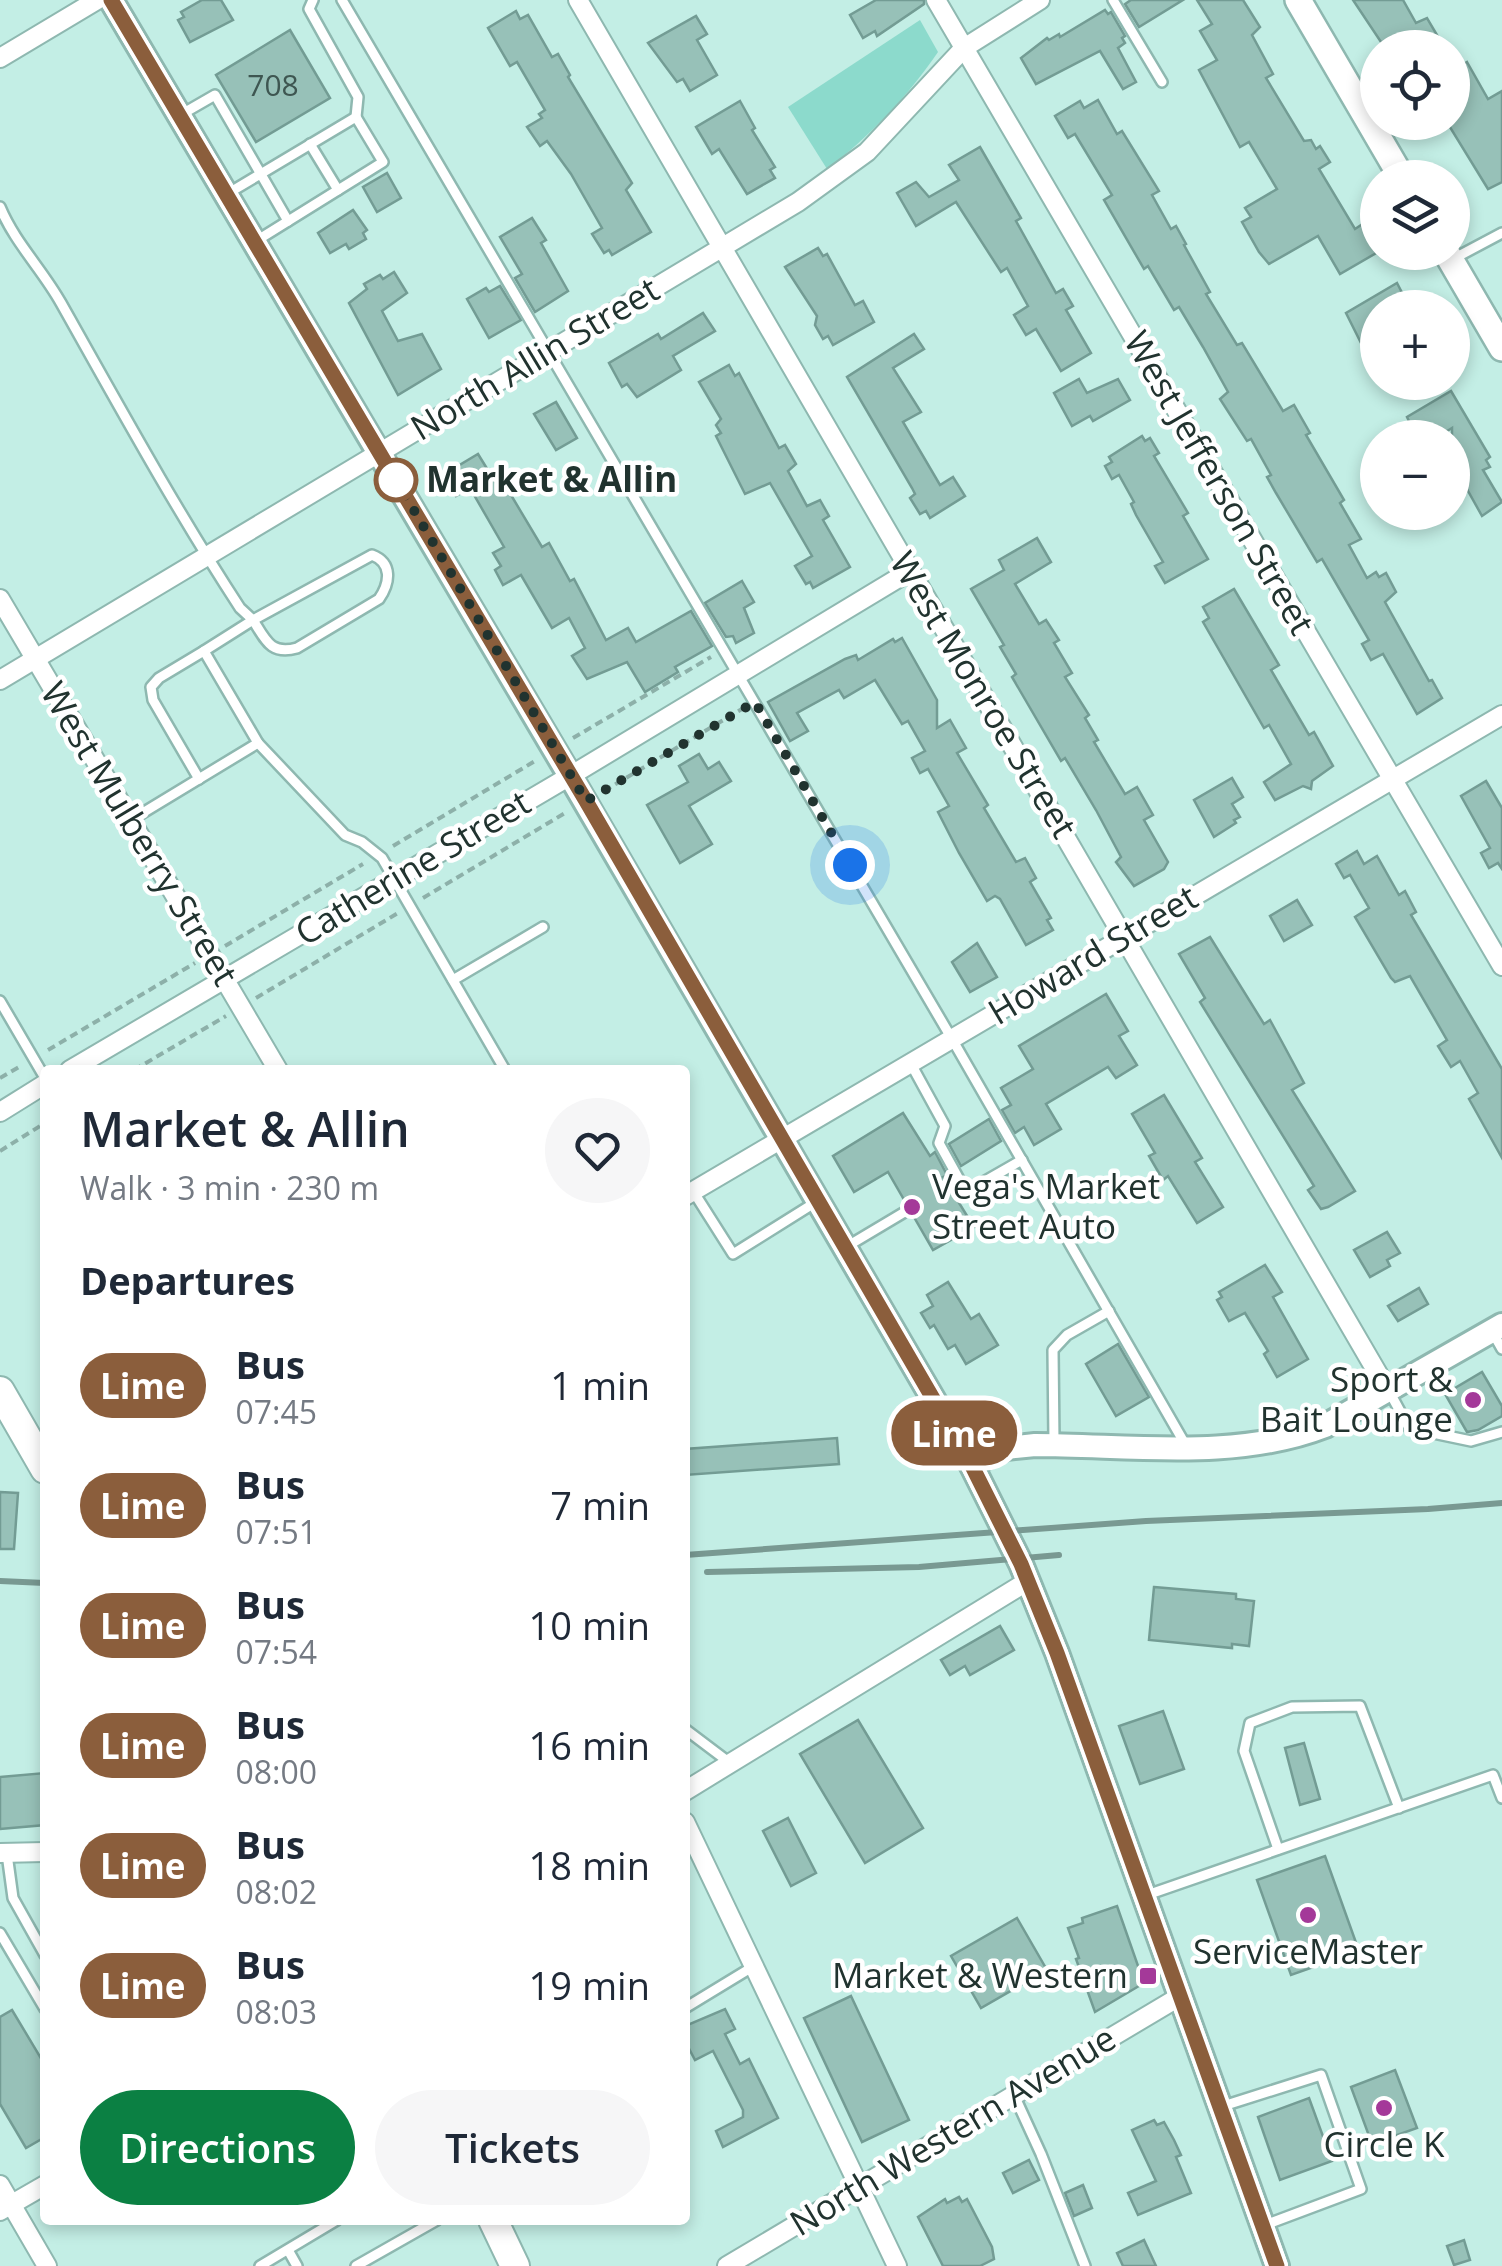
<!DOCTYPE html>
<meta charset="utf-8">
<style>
body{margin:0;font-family:"Open Sans",sans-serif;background:#f6f6f7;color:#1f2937;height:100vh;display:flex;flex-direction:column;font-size:38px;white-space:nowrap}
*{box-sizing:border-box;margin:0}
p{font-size:32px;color:#747a83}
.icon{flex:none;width:55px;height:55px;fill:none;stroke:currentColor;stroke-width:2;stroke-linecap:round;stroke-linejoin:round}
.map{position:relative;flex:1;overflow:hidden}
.sheet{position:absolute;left:40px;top:1065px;width:650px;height:1160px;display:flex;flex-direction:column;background:#fff;border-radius:10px;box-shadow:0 5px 15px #0003}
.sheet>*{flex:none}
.badge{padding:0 20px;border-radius:32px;font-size:35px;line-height:65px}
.tools{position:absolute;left:1360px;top:30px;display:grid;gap:20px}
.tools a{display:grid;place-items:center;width:110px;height:110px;border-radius:50%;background:#fff;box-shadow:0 5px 15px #0003;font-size:50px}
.you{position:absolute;width:50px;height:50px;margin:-25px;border:8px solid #fff;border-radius:50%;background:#1a73e8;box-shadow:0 0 0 15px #1a73e833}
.map>.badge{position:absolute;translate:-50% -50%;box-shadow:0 0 0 5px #fff}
h2{padding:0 40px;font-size:38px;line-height:90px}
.round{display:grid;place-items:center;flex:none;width:105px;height:105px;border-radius:52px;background:#f6f6f7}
.headline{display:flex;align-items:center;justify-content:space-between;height:170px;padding:0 40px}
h1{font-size:48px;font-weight:600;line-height:75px}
.cta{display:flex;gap:20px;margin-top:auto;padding:20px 40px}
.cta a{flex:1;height:115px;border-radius:60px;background:#0b8043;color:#fff;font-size:40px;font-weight:600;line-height:115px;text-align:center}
.cta a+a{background:#f6f6f7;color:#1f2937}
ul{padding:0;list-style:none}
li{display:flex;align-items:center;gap:30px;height:120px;padding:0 40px}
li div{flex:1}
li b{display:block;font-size:38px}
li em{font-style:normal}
li .badge{min-width:110px;font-weight:700;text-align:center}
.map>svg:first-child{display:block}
.green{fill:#8cdacc}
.building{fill:#97c1b8;stroke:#739c94;stroke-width:2.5}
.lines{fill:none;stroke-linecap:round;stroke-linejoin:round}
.service-casing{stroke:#8eb8b0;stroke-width:14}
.minor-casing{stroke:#8eb8b0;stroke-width:22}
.tertiary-casing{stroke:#8eb8b0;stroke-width:28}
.secondary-casing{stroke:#8eb8b0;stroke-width:30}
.primary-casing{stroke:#8eb8b0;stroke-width:32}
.path{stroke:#8db0a9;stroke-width:4;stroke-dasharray:8 5;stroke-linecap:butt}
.service{stroke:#fff;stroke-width:9}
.minor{stroke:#fff;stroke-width:18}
.tertiary{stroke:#fff;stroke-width:22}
.secondary{stroke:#fff;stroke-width:25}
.primary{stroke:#fff;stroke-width:28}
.rail{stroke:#799992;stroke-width:6}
.line-casing{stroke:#fff;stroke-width:22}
.line{stroke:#8b5e3c;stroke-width:15}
.walk{stroke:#21332f;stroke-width:10;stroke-dasharray:0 18}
.stop-dot{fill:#fff;stroke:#8b5e3c;stroke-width:5}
.poi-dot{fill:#a43999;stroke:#fff;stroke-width:4}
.labels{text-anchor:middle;stroke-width:9;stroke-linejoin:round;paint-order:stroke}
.number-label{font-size:30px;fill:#3e5651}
.street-label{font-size:35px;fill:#21332f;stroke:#fff}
.stop-label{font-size:35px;font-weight:bold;fill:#21332f;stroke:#fff;text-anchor:start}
.poi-label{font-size:35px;fill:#21332f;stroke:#fff;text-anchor:end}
</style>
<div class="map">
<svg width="1502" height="2266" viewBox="0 0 1502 2266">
<rect width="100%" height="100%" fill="#c3eee5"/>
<path class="green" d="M 920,20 L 938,52 C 909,95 868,138 827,169 L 788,107 Z"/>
<g class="building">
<polygon points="202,0 221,0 233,20 190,42 178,20 184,17 181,12"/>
<polygon points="876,0 924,0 924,4 877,36 875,31 863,38 850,15"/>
<polygon points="1131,0 1183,0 1139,27 1125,4"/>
<polygon points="1197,0 1243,0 1260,27 1252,35 1273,74 1266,78 1304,141 1311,140 1316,149 1320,146 1330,162 1319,169 1355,229 1364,223 1378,252 1340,274 1318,236 1269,264 1259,252 1242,222 1251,217 1245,208 1277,189 1249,142 1240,147 1199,70 1217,60 1200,31 1212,24"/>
<polygon points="1353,0 1403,0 1416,23 1427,18 1440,40 1428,48 1385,48"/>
<polygon points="1105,10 1108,14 1111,12 1125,36 1122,38 1125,43 1118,48 1136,82 1123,89 1100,51 1036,84 1021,58 1047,38 1049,40 1059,34 1060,37"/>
<polygon points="516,11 520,19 528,15 552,57 558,54 570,75 568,77 632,183 626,190 651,232 612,255 609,250 604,253 592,234 602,228 571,174 547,141 540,146 527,127 542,118 539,114 545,110 517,62 510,66 488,28"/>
<polygon points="696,16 707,34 697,40 717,75 690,91 683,79 677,82 648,43"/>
<polygon points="290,30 330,98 256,142 216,75"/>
<polygon points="1467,62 1488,99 1502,91 1502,182 1488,189 1448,124 1456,119 1452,114 1452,71"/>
<polygon points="1098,100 1117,134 1122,131 1159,191 1152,195 1171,229 1176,226 1186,244 1184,245 1210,292 1206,294 1237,345 1242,343 1283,411 1294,405 1310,433 1306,435 1344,500 1340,503 1361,539 1349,545 1367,578 1376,572 1379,577 1386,573 1396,592 1385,602 1429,681 1432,680 1442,698 1417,714 1383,654 1371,660 1362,644 1369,640 1322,559 1317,562 1276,493 1267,477 1271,475 1251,439 1247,441 1220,399 1228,392 1203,347 1179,307 1174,310 1148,266 1144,269 1104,200 1112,195 1075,134 1068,138 1055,116 1080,101 1084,108"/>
<polygon points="740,101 755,128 752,130 775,167 770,170 775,178 747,194 719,149 712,154 696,127"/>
<polygon points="980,147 1021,218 1016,221 1056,293 1063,289 1073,306 1066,310 1091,353 1061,371 1036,329 1026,335 1014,315 1028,306 1007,268 1001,272 956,202 916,226 897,193 916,182 929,197 959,180 949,165"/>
<polygon points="387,173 401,198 377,212 363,187"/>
<polygon points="353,210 367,230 363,233 366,239 349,249 346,244 330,253 318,233"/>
<polygon points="532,218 546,240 541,243 568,291 535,312 515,278 522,274 500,237"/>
<polygon points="818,248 823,256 827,254 855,305 863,301 874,322 833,345 828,336 823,339 815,325 817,316 785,267"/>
<polygon points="394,272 407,293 382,311 398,341 422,334 441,369 398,395 349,303 367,289 364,284 380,275 383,279"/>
<polygon points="1397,283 1410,308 1378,308 1378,341 1364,349 1346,313"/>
<polygon points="500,286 521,320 489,338 467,299 486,288 489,292"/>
<polygon points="703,313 715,331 673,356 681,370 637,397 627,384 622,387 609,363 658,334 661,339"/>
<polygon points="914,334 924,349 893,368 921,412 903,422 940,485 953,477 965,496 930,518 926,511 920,514 910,498 915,494 912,488 847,377"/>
<polygon points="729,365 735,376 739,373 779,448 785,445 796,464 788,471 807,506 820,500 829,516 823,520 850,567 813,588 810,582 806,584 795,566 812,556 770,483 745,494 716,436 721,433 716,425 721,419 699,382"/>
<polygon points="1079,379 1087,393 1118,379 1130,400 1093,421 1090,416 1072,426 1054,393"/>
<polygon points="1451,391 1490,457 1486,460 1490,467 1483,470 1502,502 1482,516 1463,482 1459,478 1452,482 1452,428 1436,438 1417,438 1407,417"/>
<polygon points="556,402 577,438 556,450 534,414"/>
<polygon points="1142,436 1145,441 1150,438 1159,453 1154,456 1188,513 1183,516 1208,559 1165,583 1155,566 1163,562 1136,515 1131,504 1134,502 1119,475 1112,479 1105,466 1112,462 1109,457"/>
<polygon points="478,454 502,493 508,490 542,547 549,543 570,581 574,579 606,640 628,628 636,642 691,611 712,646 675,667 678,672 645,692 627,662 587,679 572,656 585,648 569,618 552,628 521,575 503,585 495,570 501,566 493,553 504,547 470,488 456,496 443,475"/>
<polygon points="1037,538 1051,562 1015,584 1039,624 1046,620 1059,640 1054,643 1072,673 1065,677 1089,715 1085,718 1098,740 1094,742 1125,794 1137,787 1153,815 1144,820 1168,862 1164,869 1134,886 1116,862 1121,857 1096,810 1065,758 1061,761 1012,677 1016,674 1000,647 1004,645 971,589 1004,570 999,560"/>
<polygon points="742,581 754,602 744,608 754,633 736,643 733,636 726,637 705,603"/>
<polygon points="1234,589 1279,665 1271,670 1309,735 1314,732 1333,766 1312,781 1311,789 1303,786 1275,800 1264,782 1291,764 1269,725 1264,728 1203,622 1209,618 1203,607"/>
<polygon points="902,638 937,700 937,728 950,720 966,748 957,753 988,805 984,808 1016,862 1025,858 1036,878 1030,882 1051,918 1047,920 1053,930 1026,945 1000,899 995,896 987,901 959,853 938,812 949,806 928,769 920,773 912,758 925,751 908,721 902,724 875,680 844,698 839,690 797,713 808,731 790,741 768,702 845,659 856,655 858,660 893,639 895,642"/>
<polygon points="699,754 708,769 719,762 731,781 689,806 712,844 680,863 647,805 688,782 679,766"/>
<polygon points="1232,778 1243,797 1232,804 1240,817 1234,820 1236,823 1214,837 1194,800"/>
<polygon points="1486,781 1502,808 1502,869 1498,863 1489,868 1481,853 1490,848 1461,796"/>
<polygon points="1357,851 1364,864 1377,856 1399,895 1405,891 1416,912 1411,915 1502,1069 1502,1158 1469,1099 1478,1093 1460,1061 1451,1067 1438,1046 1447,1040 1410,976 1395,982 1391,978 1355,917 1369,908 1350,875 1344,878 1336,864"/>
<polygon points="1297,900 1312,925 1284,941 1270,916"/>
<polygon points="1210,937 1264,1024 1270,1020 1282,1042 1304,1083 1292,1090 1355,1191 1328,1207 1321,1209 1308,1190 1314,1186 1200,1002 1205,998 1179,954"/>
<polygon points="977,943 997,977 970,992 952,962"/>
<polygon points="1106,994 1128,1031 1119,1036 1137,1065 1116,1078 1108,1067 1046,1104 1061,1129 1034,1145 1024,1127 1015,1133 1002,1110 1011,1105 1001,1088 1033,1069 1019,1046"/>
<polygon points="1164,1095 1202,1158 1195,1162 1223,1207 1197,1223 1168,1176 1163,1180 1149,1156 1155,1153 1132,1114"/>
<polygon points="903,1113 930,1156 935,1152 947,1175 943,1177 974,1227 933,1250 888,1172 854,1192 833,1156"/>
<polygon points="989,1119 1001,1141 961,1166 949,1144"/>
<polygon points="1387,1232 1400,1253 1387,1260 1390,1266 1370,1277 1354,1250"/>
<polygon points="1265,1265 1282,1292 1273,1297 1308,1359 1277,1377 1264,1354 1268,1351 1245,1313 1229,1321 1217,1300 1222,1297 1219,1292"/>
<polygon points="948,1282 971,1319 979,1314 998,1345 966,1364 955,1345 948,1349 934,1325 930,1328 921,1313 933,1306 927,1295"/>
<polygon points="1419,1288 1428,1304 1398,1321 1388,1306"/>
<polygon points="1118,1344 1149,1397 1116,1416 1086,1364"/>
<polygon points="1482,1372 1502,1406 1502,1416 1478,1430 1467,1432 1445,1394"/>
<polygon points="837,1438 839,1464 685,1475 685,1449"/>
<polygon points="0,1492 18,1493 14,1549 0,1549"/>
<polygon points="1154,1587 1236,1594 1236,1599 1254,1601 1249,1646 1232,1644 1232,1648 1149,1640"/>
<polygon points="1000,1626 1014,1650 970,1675 965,1666 950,1675 941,1660"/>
<polygon points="1163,1711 1184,1769 1140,1784 1119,1726"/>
<polygon points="858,1720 923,1828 865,1863 800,1754"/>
<polygon points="1304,1743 1320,1799 1300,1805 1285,1748"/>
<polygon points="45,1773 45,1825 0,1829 0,1777"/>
<polygon points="788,1818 816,1873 791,1886 763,1831"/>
<polygon points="1325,1856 1359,1951 1291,1975 1257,1880"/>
<polygon points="1117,1906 1144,1983 1095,2012 1076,1959 1079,1958 1068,1928 1083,1923 1082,1918"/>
<polygon points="1017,1918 1047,1970 981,2008 951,1956"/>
<polygon points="851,1996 909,2120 862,2142 804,2018"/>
<polygon points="725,2009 735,2029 725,2034 740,2064 749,2059 778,2118 723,2147 716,2131 743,2117 743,2110 713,2051 695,2060 685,2041 685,2026"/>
<polygon points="12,2010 45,2065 45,2137 26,2148 0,2104 0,2017"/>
<polygon points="1395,2070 1417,2128 1372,2144 1351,2087"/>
<polygon points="1309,2098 1332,2161 1280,2180 1258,2117"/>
<polygon points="1154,2120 1157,2125 1164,2122 1174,2140 1181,2155 1176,2157 1191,2193 1138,2215 1128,2193 1156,2181 1132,2130"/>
<polygon points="1029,2160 1039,2180 1013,2193 1003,2173"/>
<polygon points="1083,2185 1092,2208 1074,2216 1065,2193"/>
<polygon points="959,2197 962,2202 967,2199 992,2247 994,2259 980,2266 943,2266 918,2217 945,2199 947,2203"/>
<polygon points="1144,2240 1156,2266 1123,2266 1117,2253"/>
<polygon points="1464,2240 1470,2260 1454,2265 1447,2246"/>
</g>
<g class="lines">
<g class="service-casing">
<g id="service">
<polyline points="313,0 309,9 358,97 356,117"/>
<polyline points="342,0 952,1039 1185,1444"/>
<polyline points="1113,0 1162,82"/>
<polyline points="182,114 215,95 288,221"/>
<polyline points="310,144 338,190"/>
<polyline points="227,194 356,117 383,162 256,241"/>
<path d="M 0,207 C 15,243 42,269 61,303 C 119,406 176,510 240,608 L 253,620 L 372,555 C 393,563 390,583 379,599 L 297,648 C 271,655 266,641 253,620 L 204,651 L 258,743 L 131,820"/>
<polyline points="1453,259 1502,233"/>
<polyline points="258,743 345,835 362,842 382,858 505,1070"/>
<polyline points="199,779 153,700 151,687 159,678 204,651"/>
<polyline points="453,980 543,927"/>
<polyline points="0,1001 45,1078"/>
<polyline points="911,1064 945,1126 939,1143 966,1192 1022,1160"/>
<polyline points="693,1191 733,1254 816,1202"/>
<polyline points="846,1247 903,1213"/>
<polyline points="1493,1333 1502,1349"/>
<polyline points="1389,1391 1409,1428 1471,1441 1502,1432"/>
<polyline points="1054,1442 1053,1350 1067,1335 1109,1311"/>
<polyline points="685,1729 730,1763"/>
<polyline points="1278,1849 1244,1751 1250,1723 1292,1707 1360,1706 1399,1808"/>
<polyline points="7,1854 13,1898 45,1955"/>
<polyline points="1147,1895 1493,1775 1502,1798"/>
<polyline points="0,1933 45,2009"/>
<polyline points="685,2008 754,1966"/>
<polyline points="1014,2095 1041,2154 1085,2266"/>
<polyline points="1220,2107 1321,2075 1361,2189 1265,2225"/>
<polyline points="288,2250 297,2266"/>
<polyline points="260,2266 337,2220"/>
<polyline points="356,2266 437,2220"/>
</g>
</g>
<g class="minor-casing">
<g id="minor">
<polyline points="578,0 1388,1391"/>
<polyline points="936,0 1502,966"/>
<polyline points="0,58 97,0"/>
<polyline points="0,599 278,1070"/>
<polyline points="0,680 798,202 867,152 964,48 1040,0"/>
<polyline points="70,1070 570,776 910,571"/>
<polyline points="0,1112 45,1084"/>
<polyline points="685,1196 1502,715"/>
<polyline points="685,1791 1028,1581"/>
<polyline points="685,1822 897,2266"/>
<polyline points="0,1853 45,1852"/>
<polyline points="0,2185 47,2266"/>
<polyline points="0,2211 45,2185"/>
<polyline points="727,2266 1179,1997"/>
</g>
</g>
<g class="tertiary-casing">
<g id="tertiary">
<polyline points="111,0 570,776 971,1464 1021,1564 1057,1653 1277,2266"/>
<path d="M 971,1464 L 1006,1448 L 1035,1445 C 1130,1445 1235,1461 1325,1426 L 1502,1325"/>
</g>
</g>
<g class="secondary-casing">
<g id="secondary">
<polyline points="1298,0 1402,178"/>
<polyline points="1446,252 1502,348"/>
</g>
</g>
<g class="primary-casing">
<g id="primary">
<polyline points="0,1391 45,1469"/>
<polyline points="493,2220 515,2266"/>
</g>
</g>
<g class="path">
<polyline points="573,738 711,657"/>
<polyline points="604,791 742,709"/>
<polyline points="393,846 535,761"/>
<polyline points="423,898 565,813"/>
<polyline points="225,946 363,864"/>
<polyline points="256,998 398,913"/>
<polyline points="48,1050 195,963"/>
<polyline points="134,1070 226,1016"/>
<polyline points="0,1078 19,1067"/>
<polyline points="0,1151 45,1123"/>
</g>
<use href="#service" class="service"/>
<use href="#minor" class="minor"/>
<use href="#tertiary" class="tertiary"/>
<use href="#secondary" class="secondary"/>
<use href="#primary" class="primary"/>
<g class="rail">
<polyline points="685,1555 1146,1521 1428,1509 1502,1503"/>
<polyline points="707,1572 919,1567 1059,1555"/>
<polyline points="0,1581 45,1583"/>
</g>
</g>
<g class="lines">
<g class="line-casing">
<polyline id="line" points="111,0 586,801 971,1464 1021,1564 1057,1653 1277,2266"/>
</g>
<use href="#line" class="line"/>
<polyline class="walk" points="396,480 586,801 755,702 850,865"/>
</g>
<circle class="stop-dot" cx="396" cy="480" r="20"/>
<g class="poi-dot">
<circle cx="912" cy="1207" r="10"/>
<circle cx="1473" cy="1400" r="10"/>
<circle cx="1308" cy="1915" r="10"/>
<rect x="1138" y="1966" width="20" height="20" rx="5"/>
<circle cx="1384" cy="2108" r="10"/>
</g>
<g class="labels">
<g class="number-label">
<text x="273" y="96">708</text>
</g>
<g class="street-label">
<text transform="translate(535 359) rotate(-31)" y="12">North Allin Street</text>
<text transform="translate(1219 483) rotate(60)" y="12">West Jefferson Street</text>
<text transform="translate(983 695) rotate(59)" y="12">West Monroe Street</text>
<text transform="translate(139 834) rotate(59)" y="12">West Mulberry Street</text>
<text transform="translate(413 868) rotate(-31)" y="12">Catherine Street</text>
<text transform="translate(1093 955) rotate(-31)" y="12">Howard Street</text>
<text transform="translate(953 2131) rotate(-31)" y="12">North Western Avenue</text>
</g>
<g class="stop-label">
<text x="426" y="492">Market &amp; Allin</text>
</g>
<g class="poi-label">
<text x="932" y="1199" text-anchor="start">Vega's Market<tspan x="932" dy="40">Street Auto</tspan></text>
<text x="1453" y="1392">Sport &amp;<tspan x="1453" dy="40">Bait Lounge</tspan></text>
<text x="1308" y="1964" text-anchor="middle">ServiceMaster</text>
<text x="1128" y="1988">Market &amp; Western</text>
<text x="1384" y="2157" text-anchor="middle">Circle K</text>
</g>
</g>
</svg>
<div class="tools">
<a><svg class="icon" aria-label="locate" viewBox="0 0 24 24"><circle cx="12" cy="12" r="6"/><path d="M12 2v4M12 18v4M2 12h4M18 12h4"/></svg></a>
<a><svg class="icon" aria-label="layers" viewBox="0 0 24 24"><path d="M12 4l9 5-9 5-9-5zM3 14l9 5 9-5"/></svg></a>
<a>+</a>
<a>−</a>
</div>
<div class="you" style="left:850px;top:865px"></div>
<b class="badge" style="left:954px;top:1433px;background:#8b5e3c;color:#fff">Lime</b>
<section class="sheet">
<div class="headline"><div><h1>Market &amp; Allin</h1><p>Walk · 3 min · 230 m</p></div><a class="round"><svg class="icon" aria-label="heart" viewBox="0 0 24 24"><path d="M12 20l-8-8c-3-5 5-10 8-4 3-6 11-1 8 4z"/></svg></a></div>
<h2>Departures</h2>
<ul>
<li><span class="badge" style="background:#8b5e3c;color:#fff">Lime</span><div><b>Bus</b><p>07:45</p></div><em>1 min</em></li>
<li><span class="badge" style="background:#8b5e3c;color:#fff">Lime</span><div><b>Bus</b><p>07:51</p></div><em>7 min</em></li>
<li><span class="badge" style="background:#8b5e3c;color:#fff">Lime</span><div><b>Bus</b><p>07:54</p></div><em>10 min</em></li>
<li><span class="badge" style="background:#8b5e3c;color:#fff">Lime</span><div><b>Bus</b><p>08:00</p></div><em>16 min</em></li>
<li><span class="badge" style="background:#8b5e3c;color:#fff">Lime</span><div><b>Bus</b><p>08:02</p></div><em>18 min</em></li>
<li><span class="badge" style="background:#8b5e3c;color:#fff">Lime</span><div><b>Bus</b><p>08:03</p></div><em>19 min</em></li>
</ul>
<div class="cta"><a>Directions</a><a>Tickets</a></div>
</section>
</div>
